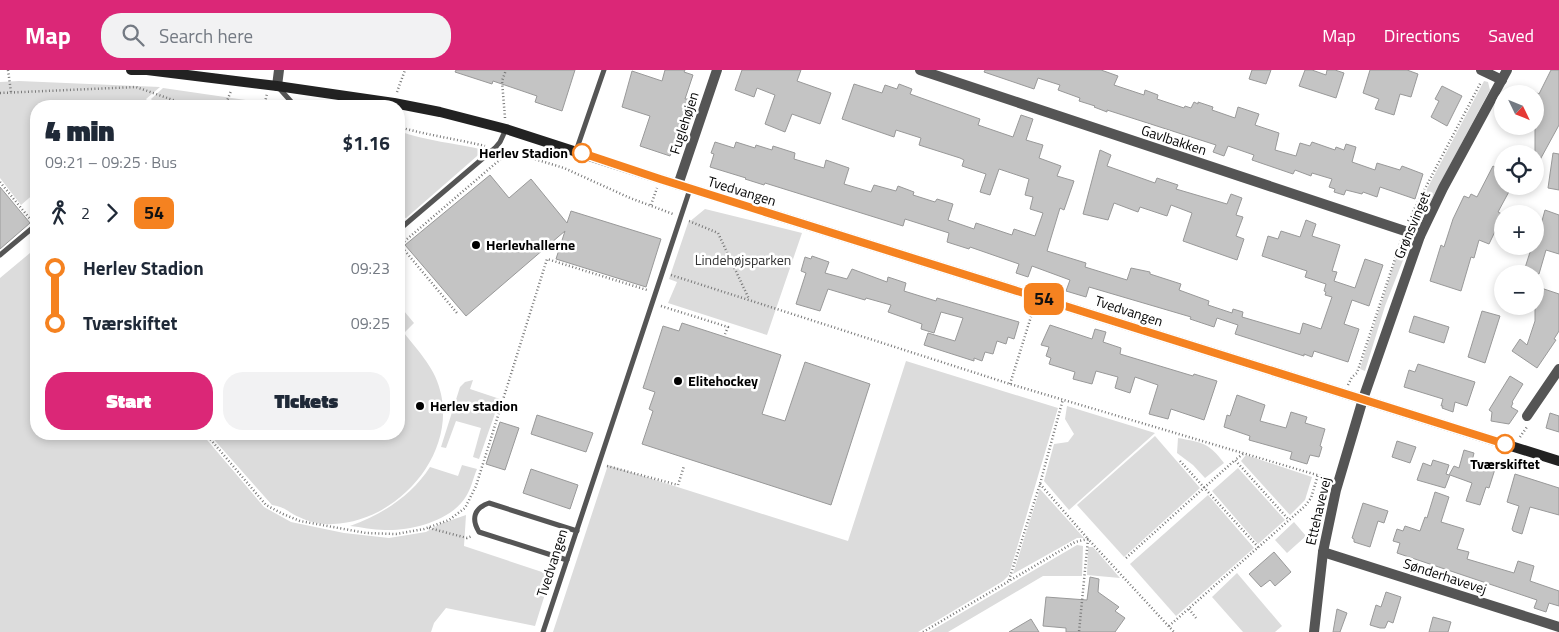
<!DOCTYPE html>
<meta charset="utf-8">
<style>
body{margin:0;font-family:"Titillium Web",sans-serif;background:#f2f2f3;color:#1f2937;height:100vh;display:flex;flex-direction:column;font-size:19px;white-space:nowrap}
*{box-sizing:border-box;margin:0}
p{font-size:16px;color:#747a83}
.icon{flex:none;width:28px;height:28px;fill:none;stroke:currentColor;stroke-width:2;stroke-linecap:round;stroke-linejoin:round}
.map{position:relative;flex:1;overflow:hidden}
.sheet{position:absolute;left:30px;top:30px;width:375px;height:340px;display:flex;flex-direction:column;background:#fff;border-radius:20px;box-shadow:0 2px 8px #0003}
.sheet>*{flex:none}
.badge{padding:0 10px;border-radius:8px;font-size:18px;line-height:32px}
.needle{width:32px;rotate:133deg}
.buttons{position:absolute;left:1494px;top:15px;display:grid;gap:10px}
.buttons a{display:grid;place-items:center;width:50px;height:50px;border-radius:50%;background:#fff;box-shadow:0 2px 8px #0003;font-size:25px}
.map>.badge{position:absolute;translate:-50% -50%;box-shadow:0 0 0 2px #fff}
.legs{display:flex;align-items:center;gap:8px;height:55px;padding:0 15px;font-size:16px}
.legs p{margin-inline-start:auto}
.summary{display:flex;align-items:center;justify-content:space-between;height:85px;padding:0 15px}
h1{font-size:28px;font-weight:800;line-height:38px}
.action{display:flex;gap:10px;margin-top:auto;padding:10px 15px}
.action a{flex:1;height:58px;border-radius:20px;background:#db2777;color:#fff;font-size:20px;font-weight:800;line-height:58px;text-align:center}
.action a+a{background:#f2f2f3;color:#1f2937}
ul{padding:0 15px;list-style:none}
li{display:flex;align-items:center;gap:18px;height:55px;font-size:19px}
li i{display:grid;place-items:center;width:8px;height:100%;margin:0 6px;background:currentColor}
li i::after{content:'';width:12px;height:12px;margin:-6px;border:4px solid;border-radius:50%;background:#fff}
li p{margin-inline-start:auto}
li:first-child i{background:linear-gradient(#0000 50%,currentColor 0)}
li:last-child i{background:linear-gradient(currentColor 50%,#0000 0)}
header{display:flex;align-items:center;gap:30px;box-sizing:border-box;height:70px;padding:0 25px;background:#db2777;color:#fff}
header strong{font-size:24px}
nav{display:flex;gap:28px;margin-inline-start:auto;font-size:18px}
.search{width:350px;height:45px;background:#f2f2f3;display:flex;align-items:center;gap:12px;box-sizing:border-box;padding:0 18px;border-radius:20px;color:#747a83;font-size:19px}
.map>svg:first-child{display:block}
.green{fill:#dcdcdc}
.building{fill:#c4c4c4;stroke:#999}
.lines{fill:none;stroke-linecap:round;stroke-linejoin:round}
.path{stroke:#777;stroke-width:2.5;stroke-dasharray:1 2.5;stroke-linecap:butt}
.lane{stroke:#555;stroke-width:5}
.street{stroke:#555;stroke-width:10}
.secondary{stroke:#222;stroke-width:10}
.line-1-casing{stroke:#fff;stroke-width:11}
.line-1{stroke:#f58220;stroke-width:8}
.stop-1-dot{fill:#fff;stroke:#f58220;stroke-width:2.5}
.poi-dot{fill:#000;stroke:#fff;stroke-width:2}
.labels{text-anchor:middle;stroke-width:5;stroke-linejoin:round;paint-order:stroke}
.street-label{font-size:14px;fill:#000;stroke:#fff}
.stop-label{font-size:14px;font-weight:bold;fill:#000;stroke:#fff;text-anchor:end}
.poi-label{font-size:14px;font-weight:bold;fill:#000;stroke:#fff;text-anchor:start}
.park-label{font-size:14px;fill:#333;stroke:#fff}
</style>
<header>
<strong>Map</strong>
<div class="search"><svg class="icon" aria-label="search" viewBox="0 0 24 24"><circle cx="10" cy="10" r="6"/><path d="M15 15l6 6"/></svg>Search here</div>
<nav><a>Map</a><a>Directions</a><a>Saved</a></nav>
</header>
<div class="map">
<svg width="1559" height="562" viewBox="0 0 1559 562">
<rect width="100%" height="100%" fill="#fff"/>
<g class="green">
<polygon points="19,11 160,17 146,29 152,36 36,36 36,122 21,135 0,108 0,12"/>
<polygon points="1484,11 1488,12 1490,20 1420,151 1414,155 1409,153"/>
<polygon points="163,18 286,36 157,36 151,29"/>
<path d="M 399,61 C 426,71 455,73 484,80 L 406,148 L 399,147 Z"/>
<polygon points="705,139 802,163 767,265 668,233 677,212 669,209 688,153"/>
<polygon points="1403,167 1406,168 1409,175 1385,236 1365,301 1360,299"/>
<polygon points="36,178 36,364 202,364 264,437 291,452 344,463 389,468 426,462 440,454 466,445 464,476 551,505 535,556 446,538 434,553 431,562 0,562 0,208"/>
<path d="M 399,235 L 414,253 L 404,263 C 419,282 436,299 441,324 C 455,387 396,452 333,454 C 322,455 309,452 299,447 C 287,442 288,438 272,435 L 209,364 L 399,364 Z"/>
<polygon points="906,291 1058,338 1009,505 1003,511 918,562 553,562 608,395 848,471"/>
<polygon points="473,310 470,319 500,329 479,389 473,387 481,358 456,351 446,378 441,377 460,317 465,312"/>
<polygon points="1067,336 1155,363 1069,440 1044,411 1054,374 1068,372 1074,364 1065,349"/>
<polygon points="1155,366 1200,418 1124,487 1077,435"/>
<path d="M 1178,368 C 1203,373 1208,372 1224,393 L 1205,408 L 1193,395 L 1177,383 Z"/>
<polygon points="1246,385 1312,407 1305,430 1290,445 1241,391"/>
<path d="M 462,395 L 477,399 C 473,408 471,420 465,428 C 450,451 411,461 385,460 C 373,460 361,457 350,456 C 382,445 412,425 430,397 L 458,406 Z"/>
<polygon points="1238,398 1285,450 1258,474 1212,421"/>
<polygon points="1040,419 1084,468 1077,468 1013,504"/>
<polygon points="1208,425 1254,478 1176,546 1130,494"/>
<polygon points="1294,452 1306,466 1287,483 1275,470"/>
<polygon points="1077,475 1083,476 1082,506 1043,506 948,562 929,562"/>
<polygon points="1088,477 1093,477 1120,508 1087,505"/>
<polygon points="1237,503 1282,556 1275,562 1243,562 1212,527"/>
</g>
<g class="building">
<polygon points="456,0 575,0 562,41 535,32 537,26 493,11 492,14 455,2"/>
<polygon points="665,0 685,0 684,2 693,5 685,29 688,29 677,62 686,65 682,77 674,75 670,86 640,76 650,46 622,37 632,1 662,11"/>
<polygon points="742,0 801,0 797,11 831,23 820,54 792,44 785,62 765,54 775,25 757,18 754,27 735,20"/>
<polygon points="985,0 1101,0 1118,6 1114,15 1144,25 1145,20 1158,25 1157,29 1184,38 1185,36 1191,38 1194,32 1198,34 1198,32 1213,37 1212,40 1235,48 1238,37 1259,44 1255,55 1279,63 1275,80 1296,86 1300,73 1310,76 1312,72 1335,80 1336,77 1344,80 1346,74 1356,77 1352,92 1375,100 1377,93 1400,100 1402,96 1423,104 1415,129 1380,117 1377,127 1363,122 1362,124 1346,120 1344,125 1334,122 1335,119 1329,117 1332,109 1312,103 1311,106 1295,100 1293,104 1252,90 1254,85 1228,76 1224,86 1213,82 1216,75 1107,40 1107,42 1094,37 1095,36 1079,31 1080,28 1058,20 1060,15 1038,8 1034,19 984,2"/>
<polygon points="1252,0 1271,0 1266,14 1249,9"/>
<polygon points="1305,0 1312,0 1326,5 1327,0 1335,0 1344,3 1336,28 1299,16"/>
<polygon points="1370,0 1407,0 1418,4 1411,27 1400,24 1394,45 1375,39 1379,29 1363,23"/>
<polygon points="1551,0 1559,0 1559,55 1535,99 1535,22 1539,24"/>
<polygon points="854,14 882,23 885,15 897,19 899,14 912,19 910,24 980,49 978,55 1013,67 1021,45 1033,49 1026,70 1043,75 1039,88 1061,96 1057,106 1074,111 1064,140 1060,138 1047,181 1086,193 1085,197 1127,210 1131,198 1150,202 1150,204 1181,214 1179,220 1209,231 1208,235 1232,243 1233,239 1243,242 1242,247 1300,264 1303,253 1321,259 1332,227 1325,225 1326,222 1324,221 1326,214 1305,207 1307,201 1262,186 1268,166 1278,169 1281,161 1300,167 1306,150 1316,154 1312,166 1340,175 1332,201 1337,202 1334,211 1355,218 1365,189 1383,195 1369,236 1352,230 1344,254 1359,259 1348,292 1314,281 1312,287 1304,284 1304,286 1235,264 1238,255 1217,248 1214,257 1190,249 1191,247 1089,217 1086,227 1066,221 1070,210 1032,196 1028,207 1016,203 1019,194 970,177 969,179 947,172 949,163 905,149 903,156 765,113 764,115 745,109 746,108 710,97 714,84 711,83 715,72 734,78 736,72 755,78 756,75 772,80 773,76 795,83 794,89 824,98 826,90 849,98 844,114 871,122 874,115 896,121 898,116 914,122 913,125 935,132 937,129 953,134 948,150 974,159 976,153 1012,165 1014,159 1035,166 1043,143 1030,139 1033,127 1025,125 1029,109 999,99 990,125 980,122 986,104 962,96 964,90 960,88 919,75 921,68 896,60 894,67 842,49"/>
<polygon points="1442,16 1462,26 1447,56 1431,47 1439,31 1435,29"/>
<polygon points="1100,80 1111,85 1107,96 1155,113 1157,108 1178,115 1176,119 1227,134 1231,124 1242,128 1236,145 1243,147 1236,166 1244,169 1237,190 1183,171 1192,143 1171,135 1167,146 1140,137 1138,142 1114,133 1108,150 1083,144"/>
<polygon points="1553,83 1559,84 1559,120 1548,118"/>
<polygon points="1493,96 1502,101 1502,116 1512,116 1498,142 1502,144 1502,147 1489,174 1479,170 1474,188 1471,187 1461,221 1430,211 1441,175 1444,177 1453,149 1464,126 1469,128 1471,124 1477,127"/>
<polygon points="490,105 509,128 531,109 567,153 571,141 661,169 646,217 556,189 565,161 466,246 405,175"/>
<polygon points="0,117 30,153 0,179"/>
<polygon points="1545,140 1559,145 1559,184 1546,180 1539,204 1523,204 1532,176 1535,176"/>
<polygon points="812,186 829,192 825,203 847,209 852,199 887,212 888,207 906,213 904,221 936,231 937,228 1019,252 1014,269 1008,267 1006,274 997,271 993,284 985,282 982,291 974,288 974,291 924,275 928,263 955,271 963,248 941,242 934,263 921,259 922,254 888,242 891,235 866,228 865,230 828,219 820,241 796,234 806,203 801,201 805,187 811,189"/>
<polygon points="1535,216 1559,224 1559,261 1554,269 1556,270 1537,298 1512,281 1520,269 1527,275 1535,251"/>
<polygon points="1482,241 1500,246 1485,293 1468,287"/>
<polygon points="1414,246 1449,257 1444,273 1409,262"/>
<polygon points="682,253 781,285 762,344 785,351 805,292 870,314 831,435 642,374 653,341 649,339 655,322 643,318 663,256 679,261"/>
<polygon points="1050,255 1092,269 1095,259 1106,262 1103,272 1121,278 1120,284 1193,306 1194,304 1217,311 1204,350 1171,339 1168,349 1149,344 1158,315 1135,307 1130,323 1115,318 1118,307 1096,301 1092,314 1073,309 1075,302 1049,294 1051,288 1046,286 1049,277 1041,275"/>
<polygon points="1418,294 1475,312 1467,336 1455,332 1453,342 1442,338 1443,336 1441,336 1443,329 1404,317 1409,300 1415,302"/>
<polygon points="1510,306 1523,314 1512,332 1513,333 1511,337 1518,341 1509,354 1491,351 1492,342 1489,340"/>
<polygon points="1237,325 1265,335 1260,351 1286,358 1291,342 1307,347 1305,353 1325,359 1320,376 1322,377 1319,387 1310,385 1307,394 1290,389 1292,382 1249,370 1250,366 1224,357 1227,345 1230,346"/>
<polygon points="1550,343 1559,346 1559,362 1546,358"/>
<polygon points="537,345 593,363 586,382 531,364"/>
<polygon points="500,352 519,358 505,400 486,394"/>
<polygon points="1397,371 1416,377 1410,393 1392,387"/>
<polygon points="1464,380 1474,383 1472,391 1495,399 1489,418 1486,417 1480,435 1466,431 1472,413 1450,405 1445,418 1417,410 1423,393 1431,396 1433,390 1449,395 1446,404 1449,405 1454,396 1459,398"/>
<polygon points="531,399 578,415 570,439 523,423"/>
<polygon points="1515,404 1559,418 1559,445 1530,437 1522,464 1513,461 1512,459 1519,436 1507,432"/>
<polygon points="1435,422 1449,427 1441,452 1464,459 1457,479 1469,482 1467,489 1514,503 1518,491 1534,496 1530,511 1559,521 1559,536 1549,533 1546,542 1534,538 1537,530 1397,483 1400,473 1393,471 1397,459 1403,461 1405,456 1420,461 1425,447 1427,448"/>
<polygon points="1363,433 1388,441 1384,453 1378,451 1370,477 1354,472 1354,469 1352,468"/>
<polygon points="1274,482 1291,502 1275,516 1270,510 1261,517 1249,504"/>
<polygon points="1090,507 1099,509 1098,522 1119,537 1115,541 1125,548 1115,562 1066,562 1066,558 1043,556 1046,527 1087,530"/>
<polygon points="1386,522 1401,527 1393,553 1388,551 1385,558 1380,558 1370,555 1376,535 1381,537"/>
<polygon points="1337,539 1347,543 1340,562 1333,562"/>
<polygon points="1433,547 1451,552 1448,562 1429,562"/>
<polygon points="1031,549 1039,562 1009,562"/>
</g>
<g class="lines">
<g class="path">
<polyline points="8,0 11,22"/>
<polyline points="397,22 405,0"/>
<polyline points="0,23 136,17 190,36"/>
<polyline points="225,36 231,21"/>
<polyline points="264,36 267,24"/>
<polyline points="505,48 502,11 506,0"/>
<path d="M 399,57 C 427,65 456,69 485,76"/>
<polyline points="505,80 564,98 630,128 673,144"/>
<polyline points="0,112 30,149"/>
<polyline points="651,135 657,118"/>
<polyline points="689,151 718,163 749,229"/>
<polyline points="1408,151 1481,12"/>
<polyline points="400,175 457,243"/>
<polyline points="399,176 510,81"/>
<polyline points="671,205 1010,314 1327,408"/>
<polyline points="661,236 728,257 725,264"/>
<polyline points="1010,314 1034,237"/>
<polyline points="1348,315 1352,307 1357,303 1401,171"/>
<polyline points="206,364 266,435 283,444 300,451 366,463 396,464 424,459 449,450 465,438 476,416 547,189 647,220"/>
<polyline points="1520,367 1527,357"/>
<polyline points="1243,384 1235,390 1289,450"/>
<polyline points="1180,391 1259,478"/>
<polyline points="607,396 678,415 684,396"/>
<polyline points="1040,414 1088,469 1079,562"/>
<polyline points="429,458 467,468 472,466"/>
<polyline points="1126,488 1235,390"/>
<polyline points="1009,510 1040,414 1063,329"/>
<polyline points="1189,539 1196,548"/>
<polyline points="1169,556 1305,436 1311,428 1318,405"/>
<polyline points="923,562 1075,472 1088,469 1174,562"/>
</g>
<g class="lane">
<polyline points="279,18 295,36"/>
<polyline points="576,81 604,0"/>
<polyline points="399,155 401,158 495,78 500,72 506,59"/>
<polyline points="0,185 36,155"/>
<path d="M 567,490 L 479,462 C 471,449 474,438 489,433 L 577,461"/>
<polyline points="543,562 690,119"/>
</g>
<g class="street">
<polyline points="920,0 1420,166"/>
<polyline points="1481,0 1502,10"/>
<polyline points="277,16 279,0"/>
<polyline points="678,115 717,0"/>
<polyline points="1527,346 1559,299"/>
<polyline points="1323,482 1559,557"/>
<polyline points="1314,562 1323,482 1336,420 1363,329 1420,166 1443,118 1507,0"/>
</g>
<polyline class="secondary" points="131,0 147,0 277,16 394,33 440,42 506,59 660,109 1559,391"/>
</g>
<g class="lines">
<g class="line-1-casing">
<polyline id="line-1" points="582,83 660,109 1505,374"/>
</g>
<use href="#line-1" class="line-1"/>
</g>
<g class="stop-1-dot">
<circle cx="582" cy="83" r="9"/>
<circle cx="1505" cy="374" r="9"/>
</g>
<g class="poi-dot">
<circle cx="476" cy="175" r="5"/>
<circle cx="678" cy="311" r="5"/>
<circle cx="420" cy="336" r="5"/>
</g>
<g class="labels">
<g class="street-label">
<text transform="translate(684 53) rotate(-72)" y="5">Fuglehøjen</text>
<text transform="translate(1174 70) rotate(18)" y="5">Gavlbakken</text>
<text transform="translate(742 121) rotate(17)" y="5">Tvedvangen</text>
<text transform="translate(1412 155) rotate(-67)" y="5">Grønsvinget</text>
<text transform="translate(1129 241) rotate(18)" y="5">Tvedvangen</text>
<text transform="translate(1318 441) rotate(-77)" y="5">Ettehavevej</text>
<text transform="translate(552 493) rotate(-72)" y="5">Tvedvangen</text>
<text transform="translate(1445 506) rotate(18)" y="5">Sønderhavevej</text>
</g>
<g class="stop-label">
<text x="568" y="88">Herlev Stadion</text>
<text x="1505" y="399" text-anchor="middle">Tværskiftet</text>
</g>
<g class="poi-label">
<text x="486" y="180">Herlevhallerne</text>
<text x="688" y="316">Elitehockey</text>
<text x="430" y="341">Herlev stadion</text>
</g>
<g class="park-label">
<text x="743" y="195">Lindehøjsparken</text>
</g>
</g>
</svg>
<div class="buttons">
<a><svg class="needle" viewBox="-14 -14 28 28"><path d="M0-13l5 13h-10z" fill="#e53935"/><path d="M0 13l5-13h-10z" fill="#747a83"/></svg></a>
<a><svg class="icon" aria-label="locate" viewBox="0 0 24 24"><circle cx="12" cy="12" r="6"/><path d="M12 2v4M12 18v4M2 12h4M18 12h4"/></svg></a>
<a>+</a>
<a>−</a>
</div>
<b class="badge" style="left:1044px;top:229px;background:#f58220;color:#111">54</b>
<section class="sheet">
<div class="summary"><div><h1>4 min</h1><p>09:21 – 09:25 · Bus</p></div><b>$1.16</b></div>
<div class="legs"><svg class="icon" aria-label="walk" viewBox="0 0 24 24"><circle cx="13" cy="4" r="2"/><path d="M13 8l-2 6 4 7M11 14l-3 7M7 12l3-4h3l4 4"/></svg>2<svg class="icon" aria-label="forward" viewBox="0 0 24 24"><path d="M9 5l7 7-7 7"/></svg><b class="badge" style="background:#f58220;color:#111">54</b></div>
<ul>
<li><i style="color:#f58220"></i><b>Herlev Stadion</b><p>09:23</p></li>
<li><i style="color:#f58220"></i><b>Tværskiftet</b><p>09:25</p></li>
</ul>
<div class="action"><a>Start</a><a>Tickets</a></div>
</section>
</div>
